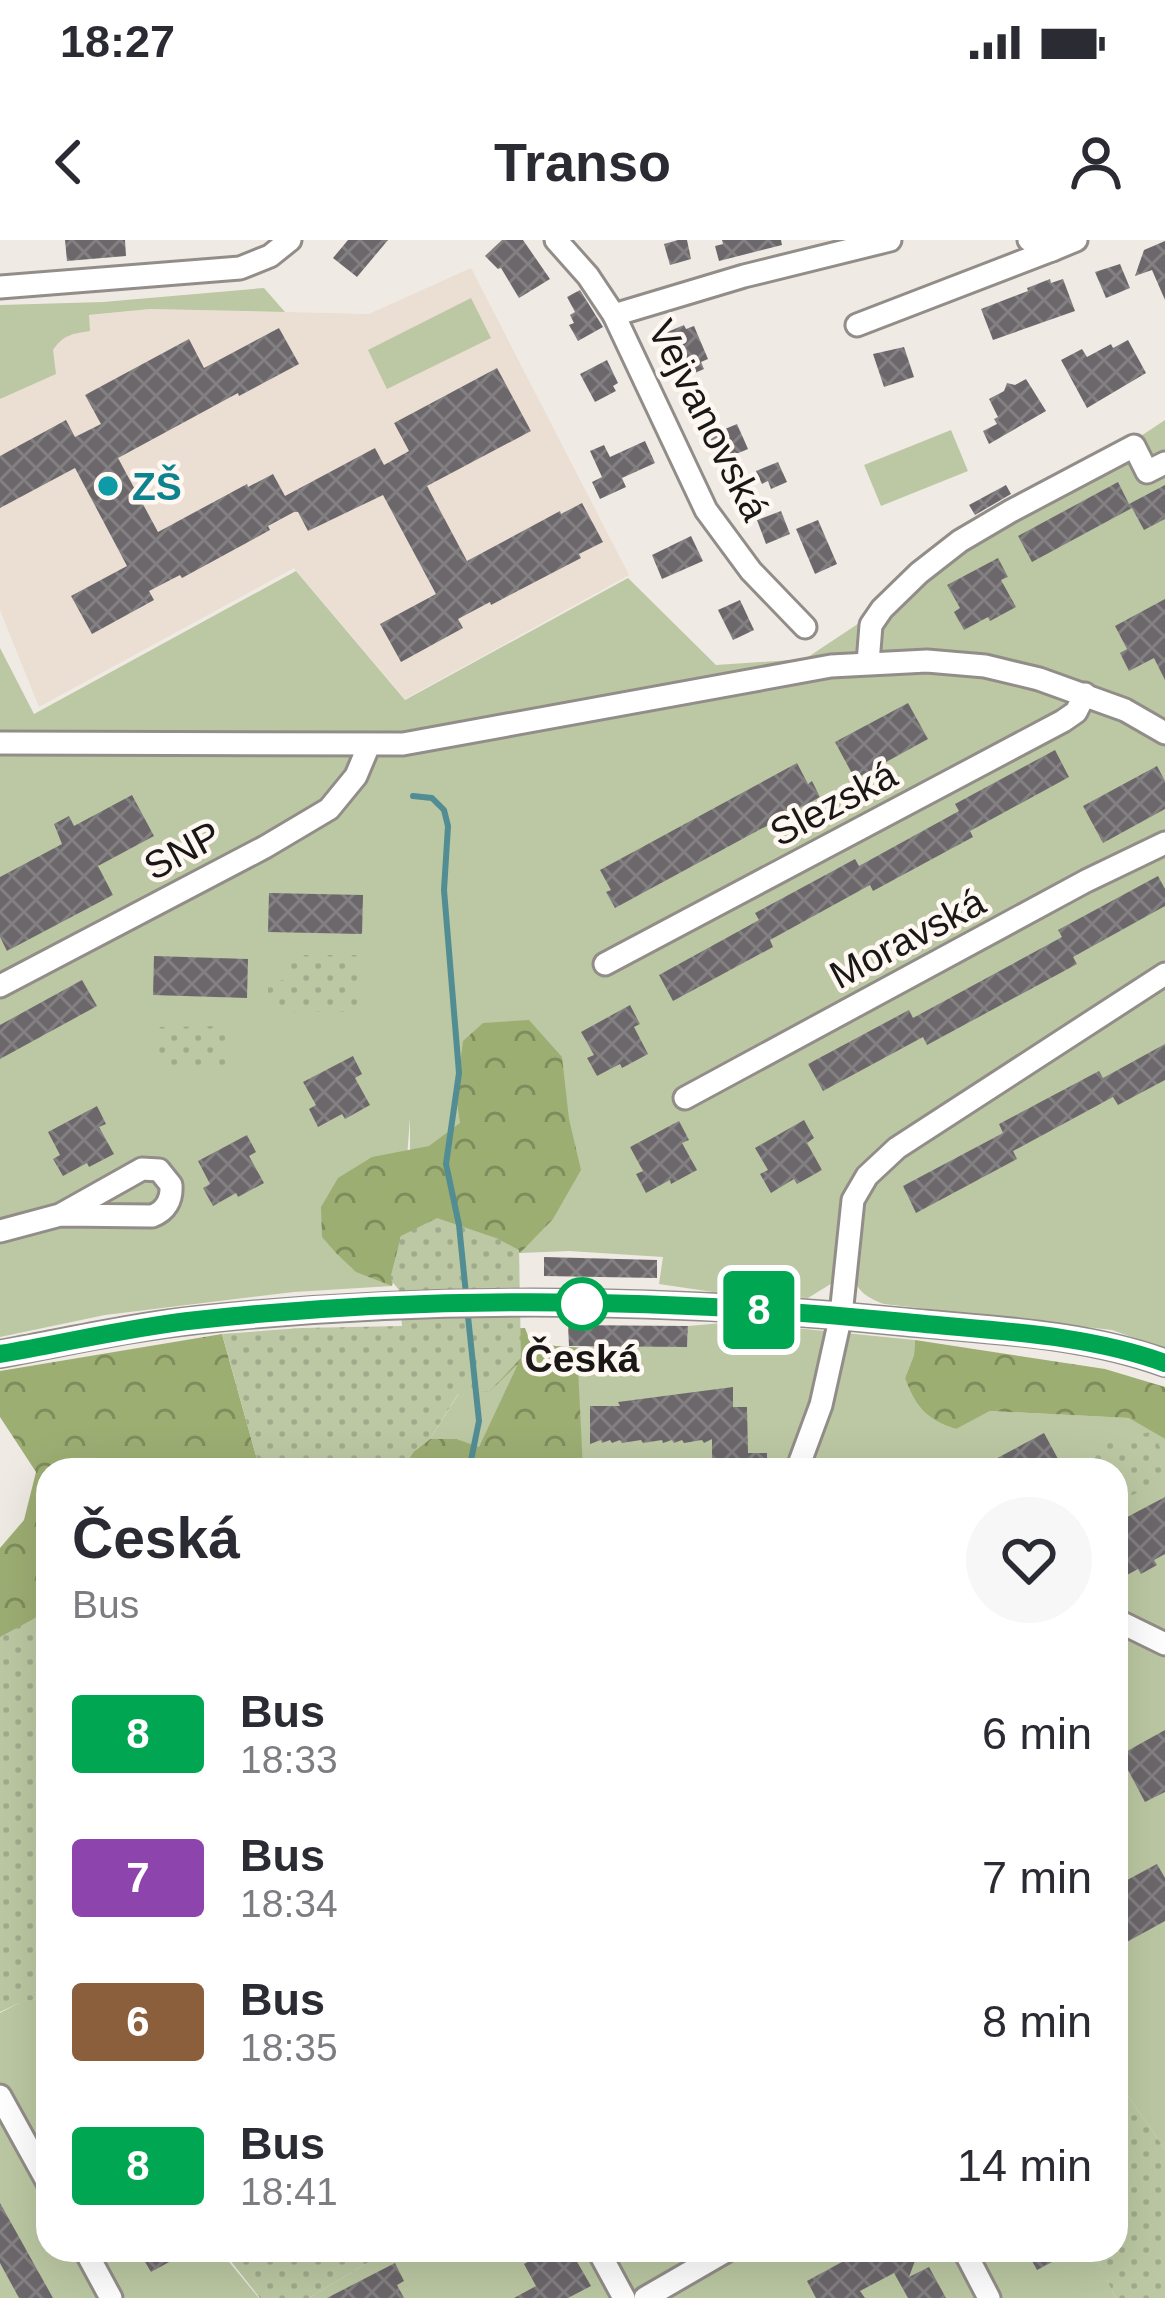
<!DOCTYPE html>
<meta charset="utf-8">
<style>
body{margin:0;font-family:Helvetica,sans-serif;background:#f7f7f7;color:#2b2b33;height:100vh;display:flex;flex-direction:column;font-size:45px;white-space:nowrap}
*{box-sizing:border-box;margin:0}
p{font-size:39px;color:#7c7c81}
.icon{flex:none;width:66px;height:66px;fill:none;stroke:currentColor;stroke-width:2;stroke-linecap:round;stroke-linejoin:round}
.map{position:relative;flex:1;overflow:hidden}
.sheet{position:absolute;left:36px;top:1218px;width:1092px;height:804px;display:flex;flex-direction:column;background:#fff;border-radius:36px;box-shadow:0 12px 48px #0002}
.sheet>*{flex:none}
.badge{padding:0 24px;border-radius:9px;font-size:42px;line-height:78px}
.map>.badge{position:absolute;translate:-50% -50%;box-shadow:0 0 0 6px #fff}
.round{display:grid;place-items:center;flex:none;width:126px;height:126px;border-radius:63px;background:#f7f7f7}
.head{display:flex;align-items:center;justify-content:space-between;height:204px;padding:0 36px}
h1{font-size:57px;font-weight:800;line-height:90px}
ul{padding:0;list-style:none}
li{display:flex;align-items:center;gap:36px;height:144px;padding:0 36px}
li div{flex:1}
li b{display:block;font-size:45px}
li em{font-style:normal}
li .badge{min-width:132px;font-weight:700;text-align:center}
.status{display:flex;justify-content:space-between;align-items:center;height:84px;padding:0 60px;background:#fff;direction:ltr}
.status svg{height:33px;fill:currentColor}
header{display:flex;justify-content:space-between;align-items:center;height:156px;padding:0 36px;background:#fff;font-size:54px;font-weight:800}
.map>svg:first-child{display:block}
.built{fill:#ebded3}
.grass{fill:#bcc8a3}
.forest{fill:url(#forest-crowns)}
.park{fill:url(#park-dots)}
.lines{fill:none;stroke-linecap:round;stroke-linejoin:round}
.stream{stroke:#528d93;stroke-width:6}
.building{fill:url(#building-cross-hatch)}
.minor-casing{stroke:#938d89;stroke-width:27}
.tertiary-casing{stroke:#938d89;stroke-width:30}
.minor{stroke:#fff;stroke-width:21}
.tertiary{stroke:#fff;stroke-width:24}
.line-casing{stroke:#fff;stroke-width:27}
.line{stroke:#00a651;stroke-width:18}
.culture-dot{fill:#0f9aa8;stroke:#fef7f2;stroke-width:4.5}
.stop-dot{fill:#fff;stroke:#00a651;stroke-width:6}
.labels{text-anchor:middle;stroke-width:9;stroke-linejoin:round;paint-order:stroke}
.street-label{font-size:39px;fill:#1a1816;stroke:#fef7f2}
.culture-label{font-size:39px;font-weight:bold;fill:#0d838f;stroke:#fef7f2;text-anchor:start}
.stop-label{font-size:39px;font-weight:bold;fill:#1a1816;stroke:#fef7f2}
</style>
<div class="status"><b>18:27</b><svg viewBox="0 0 49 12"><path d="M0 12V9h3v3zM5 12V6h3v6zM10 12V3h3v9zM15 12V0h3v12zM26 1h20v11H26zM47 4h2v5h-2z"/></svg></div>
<header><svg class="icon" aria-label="back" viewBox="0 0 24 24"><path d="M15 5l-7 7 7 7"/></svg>Transo<svg class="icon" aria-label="person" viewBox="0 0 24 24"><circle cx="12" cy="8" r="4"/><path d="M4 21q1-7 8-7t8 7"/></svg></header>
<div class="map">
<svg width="1165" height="2058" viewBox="0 0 1165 2058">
<defs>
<pattern id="forest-crowns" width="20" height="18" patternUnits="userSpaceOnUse" patternTransform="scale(3)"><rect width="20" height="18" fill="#9dae73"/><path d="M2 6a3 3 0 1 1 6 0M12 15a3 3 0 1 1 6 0" fill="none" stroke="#7f8d5d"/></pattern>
<pattern id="park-dots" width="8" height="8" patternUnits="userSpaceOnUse" patternTransform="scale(3)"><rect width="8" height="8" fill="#bcc8a3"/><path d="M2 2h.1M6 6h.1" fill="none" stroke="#a1ab8c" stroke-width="1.8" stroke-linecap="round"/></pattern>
<pattern id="building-cross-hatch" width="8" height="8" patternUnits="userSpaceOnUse" patternTransform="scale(3)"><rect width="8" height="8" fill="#6c676b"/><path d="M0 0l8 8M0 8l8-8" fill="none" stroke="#838082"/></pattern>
</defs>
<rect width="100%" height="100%" fill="#f0eae5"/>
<polygon class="built" points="471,28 629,335 405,459 294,328 39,467 0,370 0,85 150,69 369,74"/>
<g class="grass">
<path d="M 264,48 L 285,72 L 150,69 L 89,75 L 90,91 C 73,94 64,94 53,110 L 56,134 L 0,159 L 0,65 L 103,62 Z"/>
<polygon points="471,58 491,98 387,149 368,110"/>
<path d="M 1165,180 L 1165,1109 L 1112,1090 L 884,1064 C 868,1058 851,1049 855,1029 L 808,1058 L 720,1053 L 659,1044 L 663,1017 L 569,1011 L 520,1013 L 410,943 L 410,878 L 403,971 L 392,1046 L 294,1052 L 105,1075 L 0,1097 L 0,408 L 34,474 L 296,331 L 405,460 L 628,338 L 716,425 L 805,419 Z"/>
<polygon points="951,190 968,231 881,266 864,225"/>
<polygon points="734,1082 915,1100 914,1115 905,1138 955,1189 990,1171 1130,1178 1165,1199 1165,1909 1116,1839 1116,1230 537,1230 457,1199 430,1199 459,1153 531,1104 581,1108 589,1106 687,1106 688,1086"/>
<polygon points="48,1756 48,2010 219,2010 259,2058 0,2058 0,1773 21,1762"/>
<polygon points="389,2010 1092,2010 1101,2027 1112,2028 1114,2030 1107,2041 1116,2058 309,2058"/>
</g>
<g class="forest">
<polygon points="529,780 562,817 569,879 581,930 553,979 520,1013 496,998 401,996 392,1046 356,1032 336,1013 322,997 321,967 338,938 372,917 429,906 460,883 456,855 463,801 483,783"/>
<polygon points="525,1088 531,1104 582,1108 578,1127 583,1230 402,1230 413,1212 430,1199 457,1199 479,1207 518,1124 490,1151 458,1153 404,1092"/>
<polygon points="222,1094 260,1230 48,1230 48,1385 0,1463 0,1308 24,1280 36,1232 0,1177 0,1131"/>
<path d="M 915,1100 L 1105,1129 L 1165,1147 L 1165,1199 L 1129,1178 L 990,1171 L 956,1189 C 926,1179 916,1167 905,1138 L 914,1115 Z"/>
</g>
<g class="park">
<polygon points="287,715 361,715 361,772 268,771 268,740 287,740"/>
<polygon points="230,786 231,826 154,828 153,787"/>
<polygon points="437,978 496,998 519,1010 521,1118 490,1151 458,1154 430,1199 413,1212 402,1230 260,1230 222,1094 301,1088 402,1086 399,1050 390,1039 401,996"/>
<path d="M 1150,1192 C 1164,1205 1165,1226 1160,1243 L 1116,1262 L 1116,1230 L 1088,1230 L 1086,1222 L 1090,1210 L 1101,1204 Z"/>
<polygon points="48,1371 48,1756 19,1763 0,1772 0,1397"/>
<polygon points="1116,1839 1165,1909 1165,2058 1116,2058 1107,2041 1113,2030 1101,2027 1092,2010 1116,2010"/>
<polygon points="222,2010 389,2010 309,2058 260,2058"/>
</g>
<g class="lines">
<g class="stream">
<polyline points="413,556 432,558 444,570 448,586 444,650 459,833 446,924 459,985 466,1054"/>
<polyline points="467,1067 479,1181 469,1230"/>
</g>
</g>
<g class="building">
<polygon points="65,0 125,0 126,16 67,21"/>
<polygon points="348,0 388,0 357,37 333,18"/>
<polygon points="502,0 523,0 550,39 519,58 501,28 498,29 485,16"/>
<polygon points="678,0 687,0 691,19 670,25 664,4"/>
<polygon points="722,0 781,0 782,5 719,21 715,6 723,4"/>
<polygon points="1165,1 1165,60 1152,30 1135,36 1144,10"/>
<polygon points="1120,24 1130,48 1106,58 1095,32"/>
<polygon points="1050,39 1051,43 1063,39 1075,71 993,100 981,69 1028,51 1027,48"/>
<polygon points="580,50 603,87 578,101 569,85 574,83 570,75 575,72 567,57"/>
<polygon points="684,85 686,89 694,86 708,119 701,122 704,129 679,140 658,96"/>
<polygon points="279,88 299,124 239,156 238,153 118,218 158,292 247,244 248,247 273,234 285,256 375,208 384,225 409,211 394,183 497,128 531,191 427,246 467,321 560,271 561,274 582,263 603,302 579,314 581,318 491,365 490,362 458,379 463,388 401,422 380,384 436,354 383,255 308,291 298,272 294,272 268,286 270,290 182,338 180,335 149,351 154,360 92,394 71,356 127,326 75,228 0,268 0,216 66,180 75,197 101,184 85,155 189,99 204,128"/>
<polygon points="1128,100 1146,133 1087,168 1061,120 1082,109 1087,117 1111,104 1113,108"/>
<polygon points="904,107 914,137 884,147 873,114"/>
<polygon points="607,120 618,143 613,146 616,151 595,162 580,134"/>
<polygon points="1026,139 1046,171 989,204 983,191 997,184 994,179 998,177 989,159 1004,151 1007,143 1015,145"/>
<polygon points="737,184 748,209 717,222 706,197"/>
<polygon points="645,201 655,223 622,238 626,247 600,259 592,242 602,237 590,211 604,205 610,217"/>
<polygon points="778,222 787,242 771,249 768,241 762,244 756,231"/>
<polygon points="1118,242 1129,264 1165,245 1165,279 1144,290 1132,268 1032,322 1018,296"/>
<polygon points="1006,245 1011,254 975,275 969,265"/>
<polygon points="781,271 790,294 766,304 757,280"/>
<polygon points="818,280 837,324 815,334 796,289"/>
<polygon points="691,296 703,321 662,339 652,315"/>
<polygon points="998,318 1008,337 1001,340 1016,367 990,381 988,377 964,390 954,372 960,368 947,345"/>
<polygon points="1165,359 1165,440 1154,418 1129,431 1120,413 1127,409 1115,386"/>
<polygon points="740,360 754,390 733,400 718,370"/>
<polygon points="908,463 928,499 855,539 835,502"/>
<polygon points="1055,510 1069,537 970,591 973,597 873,651 870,645 770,700 773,707 673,761 659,735 759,680 755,673 855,619 859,626 959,571 955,564"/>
<polygon points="797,523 808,544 812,541 820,557 615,668 606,652 611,650 600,630"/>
<polygon points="1157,526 1165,541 1165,569 1103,603 1083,566"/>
<polygon points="132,555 154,596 98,626 113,655 7,711 0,697 0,637 62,604 54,584 69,576 74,586"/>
<polygon points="1158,636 1165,649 1165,666 1073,717 1077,724 927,805 923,797 823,851 808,824 909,770 913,778 1062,697 1058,690"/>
<polygon points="269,653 363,655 362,694 268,692"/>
<polygon points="154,716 248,719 247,758 153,755"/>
<polygon points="82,740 97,766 0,819 0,785"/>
<polygon points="630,765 640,784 634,787 648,814 622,828 620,824 597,836 587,818 594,815 581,792"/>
<polygon points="1165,804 1165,840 1118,865 1113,857 1013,911 1017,919 916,973 903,946 1003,893 999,884 1099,831 1103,838"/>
<polygon points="353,816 362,834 355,838 370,865 345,879 342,874 318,887 309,869 316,865 303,842"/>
<polygon points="97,866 106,884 99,887 114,914 89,927 87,923 63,936 53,919 60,915 48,892"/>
<polygon points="804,880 814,898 807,903 822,930 797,944 794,939 771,953 760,934 768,930 755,908"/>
<polygon points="679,881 689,900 682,903 697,930 671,944 670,940 646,953 636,934 643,931 630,907"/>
<polygon points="247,895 256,912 249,916 264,943 238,957 236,953 213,966 203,948 210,944 198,921"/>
<polygon points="544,1017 657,1020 657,1038 544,1036"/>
<polygon points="568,1085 688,1086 687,1107 569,1106"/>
<polygon points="733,1147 733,1167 747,1167 748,1213 767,1213 767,1230 712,1230 712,1199 704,1203 702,1200 684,1203 682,1200 674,1203 672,1200 663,1203 662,1200 643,1203 641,1200 622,1203 620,1200 612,1203 610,1200 602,1203 601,1200 590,1204 590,1166 620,1166 618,1162"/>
<polygon points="1044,1193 1064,1230 975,1230"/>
<polygon points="1165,1257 1165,1314 1154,1320 1157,1325 1141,1334 1138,1329 1116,1341 1116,1283"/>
<polygon points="1165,1490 1165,1552 1145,1562 1120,1515"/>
<polygon points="1157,1624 1165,1638 1165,1681 1116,1708 1116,1646"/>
<polygon points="0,1963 53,2058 19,2058 0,2023"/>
<polygon points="149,2010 191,2010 151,2032 141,2015"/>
<polygon points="549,2010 583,2010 584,2015 576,2020 591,2046 568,2058 514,2058 536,2046 524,2024"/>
<polygon points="864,2010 919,2010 909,2037 929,2027 946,2058 908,2058 894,2033 860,2051 865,2058 816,2058 807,2041"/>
<polygon points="1026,2010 1075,2010 1037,2030"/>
<polygon points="395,2023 404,2041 397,2045 404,2058 327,2058"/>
</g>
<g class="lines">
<g class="minor-casing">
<g id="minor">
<polyline points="556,0 588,36 614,75 706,270 751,331 805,387"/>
<polyline points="1029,0 1052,10 1076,0"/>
<polyline points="0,47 240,28 270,16 290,0"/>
<polyline points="614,75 744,36 890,0"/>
<polyline points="857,85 1052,10"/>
<polyline points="868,423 871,385 882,369 919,333 960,301 1011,271 1134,206 1147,232 1165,223"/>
<polyline points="0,503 403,504 831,426 927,421 985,426 1039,439 1125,470 1165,493"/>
<polyline points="605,724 1063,481 1076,472 1085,454"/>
<polyline points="0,746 265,607 329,569 356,536 369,505"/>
<polyline points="685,858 1086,641 1165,603"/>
<path d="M 0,991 L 60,975 L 142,929 L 159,930 L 171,945 C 172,960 166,971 152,976 L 60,975"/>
<polyline points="797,1230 821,1165 841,1075 853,960 867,936 897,908 1165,734"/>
<polyline points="1116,1380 1165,1404"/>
<polyline points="0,1856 48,1943"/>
<polyline points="85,2010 111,2058"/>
<polyline points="598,2010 624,2058"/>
<polyline points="964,2010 989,2058"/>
<polyline points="645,2058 728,2010"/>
</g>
</g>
<g class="tertiary-casing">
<path id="tertiary" d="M 0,1114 C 65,1102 131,1087 197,1080 C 432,1055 670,1058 905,1082 C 991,1090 1083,1093 1165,1123"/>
</g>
<use href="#minor" class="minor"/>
<use href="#tertiary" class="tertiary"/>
</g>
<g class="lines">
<g class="line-casing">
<path id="line" d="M 0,1114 C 65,1103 131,1087 197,1080 C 432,1054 671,1058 905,1082 C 991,1091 1083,1093 1165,1123"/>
</g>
<use href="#line" class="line"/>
</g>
<circle class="culture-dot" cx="108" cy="246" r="12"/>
<circle class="stop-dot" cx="582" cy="1064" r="24"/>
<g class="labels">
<g class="street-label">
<text transform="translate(709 180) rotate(63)" y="14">Vejvanovská</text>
<text transform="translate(833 563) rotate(-28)" y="14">Slezská</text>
<text transform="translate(182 610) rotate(-28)" y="14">SNP</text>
<text transform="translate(907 698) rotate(-28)" y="14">Moravská</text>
</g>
<g class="culture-label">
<text x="132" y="260">ZŠ</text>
</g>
<g class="stop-label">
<text x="582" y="1132">Česká</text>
</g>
</g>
</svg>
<b class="badge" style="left:759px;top:1070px;background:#00a651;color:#fff">8</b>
<section class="sheet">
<div class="head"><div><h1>Česká</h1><p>Bus</p></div><a class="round"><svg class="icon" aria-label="heart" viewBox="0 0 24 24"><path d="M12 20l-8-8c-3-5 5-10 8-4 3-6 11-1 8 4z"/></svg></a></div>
<ul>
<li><span class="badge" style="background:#00a651;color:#fff">8</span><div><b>Bus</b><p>18:33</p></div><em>6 min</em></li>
<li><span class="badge" style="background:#8e44ad;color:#fff">7</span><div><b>Bus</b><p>18:34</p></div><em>7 min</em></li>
<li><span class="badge" style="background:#8b5e3c;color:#fff">6</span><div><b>Bus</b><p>18:35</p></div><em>8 min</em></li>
<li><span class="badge" style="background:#00a651;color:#fff">8</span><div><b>Bus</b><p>18:41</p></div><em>14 min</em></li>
</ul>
</section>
</div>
